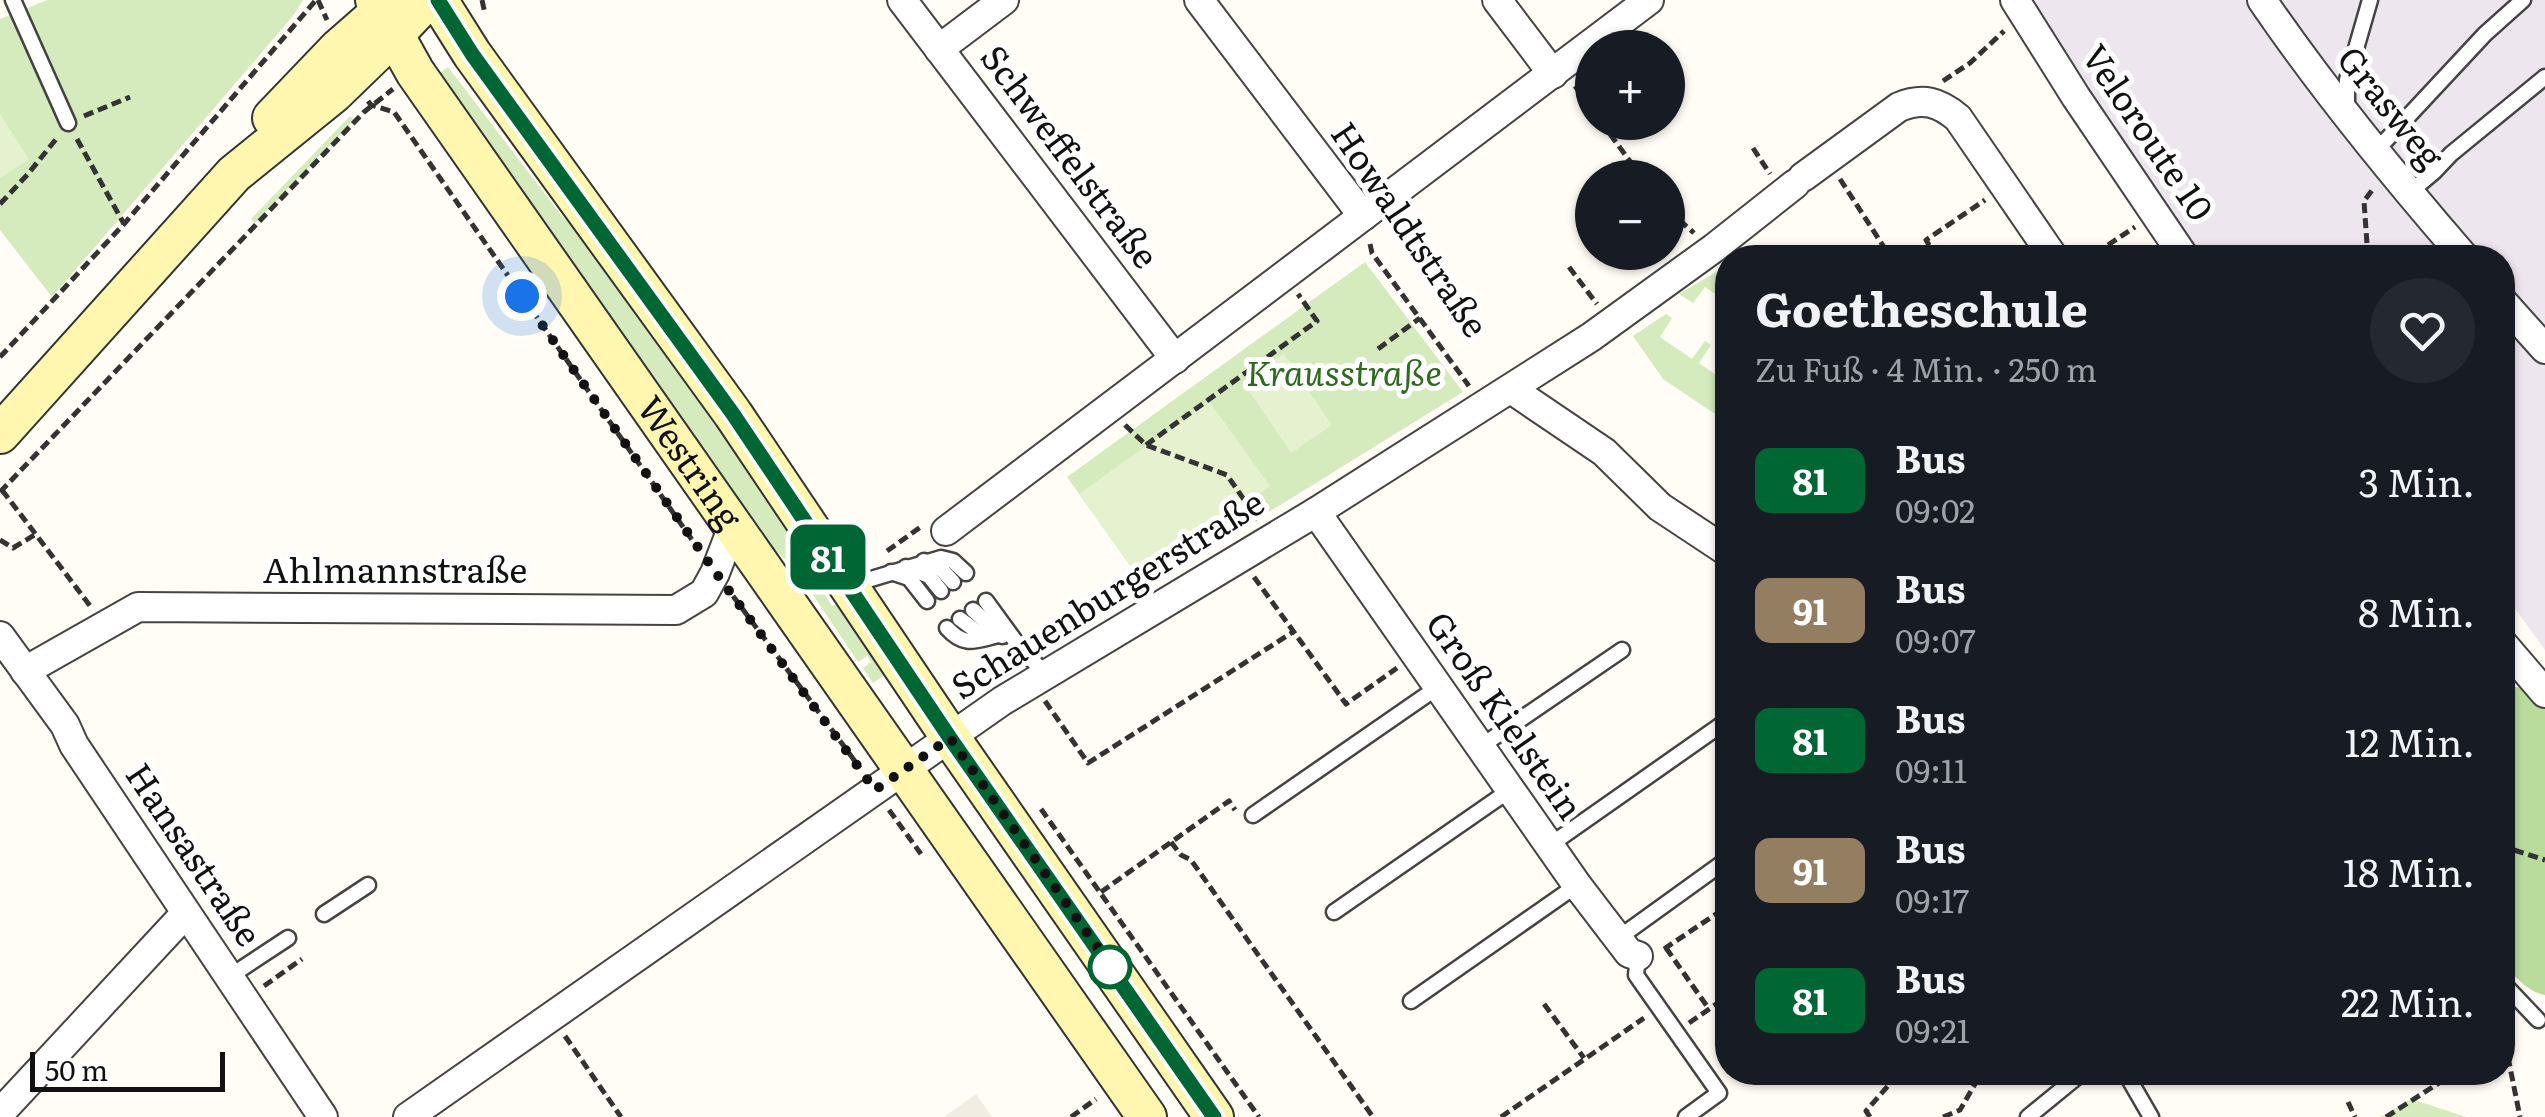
<!DOCTYPE html>
<html lang="de">
<meta charset="utf-8">
<style>
body{margin:0;font-family:Literata,serif;background:#242831;color:#f1f3f6;height:100vh;display:flex;flex-direction:column;font-size:38px;white-space:nowrap}
*{box-sizing:border-box;margin:0}
p{font-size:32px;color:#9ea1a6}
.icon{flex:none;width:55px;height:55px;fill:none;stroke:currentColor;stroke-width:2;stroke-linecap:round;stroke-linejoin:round}
.map{position:relative;flex:1;overflow:hidden}
.details{position:absolute;left:1715px;top:245px;width:800px;height:840px;display:flex;flex-direction:column;background:#171b24;border-radius:40px;box-shadow:0 2px 8px #0004}
.details>*{flex:none}
.badge{padding:0 20px;border-radius:15px;font-size:35px;line-height:65px}
.controls{position:absolute;left:1575px;top:30px;display:grid;gap:20px}
.controls a{display:grid;place-items:center;width:110px;height:110px;border-radius:50%;background:#171b24;box-shadow:0 2px 8px #0004;font-size:50px}
.scale{position:absolute;left:30px;bottom:25px;width:195px;box-sizing:border-box;padding-left:10px;border:5px solid #111;border-top:0;font-size:28px;line-height:35px;white-space:nowrap;color:#111;-webkit-text-stroke:8px #fff;paint-order:stroke}
.you{position:absolute;width:50px;height:50px;margin:-25px;border:8px solid #fff;border-radius:50%;background:#1a73e8;box-shadow:0 0 0 15px #1a73e833}
.map>.badge{position:absolute;translate:-50% -50%;box-shadow:0 0 0 5px #fff}
.round{display:grid;place-items:center;flex:none;width:105px;height:105px;border-radius:52px;background:#242831}
.headline{display:flex;align-items:center;justify-content:space-between;height:170px;padding:0 40px}
h1{font-size:48px;font-weight:700;line-height:75px}
ul{padding:0;list-style:none}
li{display:flex;align-items:center;gap:30px;height:130px;padding:0 40px}
li div{flex:1}
li b{display:block;font-size:38px}
li em{font-style:normal}
li .badge{min-width:110px;font-weight:700;text-align:center}
.map>svg:first-child{display:block}
.industrial{fill:#eee6ef}
.green{fill:#d5ebbd}
.forest{fill:#b9dc9c}
.pitch{fill:#e6f2cf}
.plaza{fill:#f1ede2}
.lines{fill:none;stroke-linecap:round;stroke-linejoin:round}
.lane-casing{stroke:#444;stroke-width:19}
.street-casing{stroke:#444;stroke-width:32}
.secondary-casing{stroke:#333;stroke-width:42}
.path{stroke:#333;stroke-width:5;stroke-dasharray:10 5;stroke-linecap:butt}
.lane{stroke:#fff;stroke-width:14}
.street{stroke:#fff;stroke-width:28}
.secondary{stroke:#fff6b0;stroke-width:38}
.line-casing{stroke:#fff;stroke-width:22}
.line{stroke:#063;stroke-width:15}
.walk{stroke:#111;stroke-width:10;stroke-dasharray:0 18}
.stop-dot{fill:#fff;stroke:#063;stroke-width:5}
.labels{text-anchor:middle;stroke-width:10;stroke-linejoin:round;paint-order:stroke}
.street-label{font-size:35px;fill:#111;stroke:#fff}
.park-label{font-size:35px;font-style:italic;fill:#2f6b1f;stroke:#fff}
</style>
<div class="map">
<svg width="2545" height="1117" viewBox="0 0 2545 1117">
<rect width="100%" height="100%" fill="#fffdf5"/>
<polygon class="industrial" points="2029,0 2545,0 2545,650 2503,592 2502,258 2200,257"/>
<g class="green">
<polygon points="47,0 303,0 293,16 52,297 0,230 0,19"/>
<polygon points="448,67 562,216 593,241 812,553 801,561 807,570 818,563 825,572 806,584 795,568 756,533 434,77"/>
<polygon points="350,116 354,120 255,223 251,219"/>
<polygon points="1365,262 1463,392 1146,588 1067,477"/>
<polygon points="1721,269 1726,274 1722,281 1727,285 1727,302 1705,287 1693,303 1679,294"/>
<polygon points="1666,314 1672,318 1660,337 1692,359 1705,341 1711,345 1699,363 1723,380 1727,374 1727,422 1663,379 1633,336"/>
<polygon points="831,583 833,586 824,593 832,606 843,600 890,671 873,683 863,668 871,662 867,656 858,662 813,595"/>
<polygon points="2411,1099 2466,1117 2381,1117"/>
</g>
<path class="forest" d="M 2502,687 C 2528,687 2530,686 2545,707 L 2545,995 C 2527,992 2515,976 2503,963 Z"/>
<g class="pitch">
<polygon points="0,114 29,159 0,178"/>
<polygon points="1284,354 1332,425 1291,453 1243,382"/>
<polygon points="1209,401 1270,486 1140,579 1079,494"/>
</g>
<polygon class="plaza" points="976,1094 992,1117 944,1117"/>
<g class="lines">
<g class="lane-casing">
<g id="lane">
<polyline points="13,0 68,123"/>
<polyline points="2347,111 2347,80 2370,0"/>
<polyline points="2375,152 2485,34 2523,0"/>
<polyline points="2409,193 2434,172 2451,154 2545,77"/>
<polyline points="924,561 942,570 953,582"/>
<polyline points="906,567 929,576 941,591"/>
<polyline points="891,572 909,578 927,601"/>
<polyline points="851,585 941,558 953,561 966,573"/>
<polyline points="986,601 1016,642 1045,674"/>
<polyline points="973,610 1002,636"/>
<polyline points="960,619 976,631 989,633"/>
<path d="M 947,628 C 965,648 976,640 999,635"/>
<polyline points="1480,747 1622,650"/>
<polyline points="1253,815 1438,687"/>
<polyline points="1550,845 1728,720"/>
<polyline points="1334,912 1510,790"/>
<polyline points="324,914 368,885"/>
<polyline points="1617,939 1728,859"/>
<polyline points="1638,956 1636,975 1719,1093 1686,1117"/>
<polyline points="229,977 288,938"/>
<polyline points="2502,982 2538,1020"/>
<polyline points="1411,1001 1577,885"/>
<polyline points="2125,1072 2151,1117"/>
<polyline points="2028,1117 2083,1072"/>
</g>
</g>
<g class="street-casing">
<g id="street">
<polyline points="902,0 1175,359"/>
<polyline points="1199,0 1363,216"/>
<polyline points="1497,0 1553,74"/>
<polyline points="2015,0 2076,97 2185,258"/>
<path d="M 2262,0 C 2324,91 2393,175 2465,258"/>
<polyline points="939,49 1004,0"/>
<path d="M 1803,177 L 1899,107 C 1923,97 1939,102 1958,118 L 2054,258"/>
<polyline points="2502,301 2545,349"/>
<polyline points="1511,389 1604,452 1660,507 1728,552"/>
<polyline points="1316,512 1577,885 1629,953 1638,956"/>
<polyline points="946,531 1649,0"/>
<polyline points="0,636 65,725 74,745 323,1117"/>
<polyline points="2502,643 2545,693"/>
<polyline points="25,671 138,607 676,610 704,593 715,573 733,526"/>
<polyline points="0,1113 185,914"/>
<polyline points="408,1117 1002,701 1316,512 1591,337 1714,248 1795,184"/>
</g>
</g>
<g class="secondary-casing">
<g id="secondary">
<path id="s1" d="M 375,0 L 415,72 L 1147,1117"/>
<polyline points="438,0 472,54 733,414 950,737 1214,1117"/>
<polyline points="272,118 339,48 394,0"/>
<polyline points="0,434 234,174 333,94 393,36 427,0"/>
</g>
</g>
<g class="path">
<polyline points="318,0 327,20"/>
<polyline points="482,0 485,14"/>
<polyline points="1943,81 1970,63 2004,31"/>
<polyline points="1575,86 1592,110"/>
<polyline points="368,101 371,105 394,112 697,547"/>
<polyline points="84,116 130,97"/>
<polyline points="1601,122 1638,172"/>
<polyline points="77,139 124,224"/>
<polyline points="1753,148 1770,174"/>
<polyline points="1840,179 1891,258"/>
<polyline points="0,204 28,174 57,138"/>
<polyline points="1668,210 1694,233"/>
<polyline points="1370,244 1372,253 1469,386"/>
<polyline points="2108,245 2135,227"/>
<polyline points="1937,258 1926,240 1985,200"/>
<polyline points="2368,258 2364,201 2373,189"/>
<polyline points="1569,267 1597,304"/>
<polyline points="1378,349 1420,318"/>
<polyline points="0,357 124,224 316,0"/>
<polyline points="1125,425 1146,445 1227,475 1258,520"/>
<polyline points="1146,445 1317,321 1298,294"/>
<polyline points="2,490 91,607"/>
<polyline points="0,492 364,112 393,89"/>
<polyline points="0,540 13,548 36,534"/>
<polyline points="887,551 922,526"/>
<polyline points="1254,577 1346,704 1397,668"/>
<polyline points="733,596 860,768"/>
<polyline points="1045,701 1088,763 1293,632"/>
<polyline points="1041,809 1259,1117"/>
<polyline points="889,810 921,854"/>
<polyline points="2502,841 2514,850 2545,860"/>
<polyline points="1171,842 1181,855 1191,860 1373,1117"/>
<polyline points="1101,892 1229,801 1235,810"/>
<polyline points="1666,948 1709,1009"/>
<polyline points="1664,949 1728,906"/>
<polyline points="264,986 302,959"/>
<polyline points="1544,1004 1584,1058"/>
<polyline points="1689,1023 1728,996"/>
<polyline points="565,1036 621,1117"/>
<polyline points="2505,1042 2520,1117"/>
<polyline points="2348,1102 2355,1117"/>
<polyline points="1071,1117 1096,1099"/>
<polyline points="1501,1117 1644,1018"/>
<polyline points="1870,1117 1866,1111 1900,1072"/>
<polyline points="1943,1117 1960,1110 1979,1077 1977,1072"/>
<polyline points="2386,1117 2456,1072"/>
</g>
<use href="#lane" class="lane"/>
<use href="#street" class="street"/>
<use href="#secondary" class="secondary"/>
</g>
<g class="lines">
<g class="line-casing">
<polyline id="line" points="438,0 472,54 733,414 950,738 1214,1117"/>
</g>
<use href="#line" class="line"/>
<polyline class="walk" points="522,296 716,573 875,790 950,738 1113,970 1110,967"/>
</g>
<circle class="stop-dot" cx="1110" cy="967" r="20"/>
<g class="labels">
<g class="street-label">
<text transform="translate(2390 108) rotate(51)" y="12">Grasweg</text>
<text transform="translate(2147 133) rotate(56)" y="12">Veloroute 10</text>
<text transform="translate(1069 157) rotate(53)" y="12">Schweffelstraße</text>
<text transform="translate(1409 230) rotate(56)" y="12">Howaldtstraße</text>
<text dy="12" stroke="none"><textPath href="#s1" startOffset="560">Westring</textPath></text>
<text x="395" y="583">Ahlmannstraße</text>
<text transform="translate(1108 595) rotate(-32)" y="12">Schauenburgerstraße</text>
<text transform="translate(1504 716) rotate(55)" y="12">Groß Kielstein</text>
<text transform="translate(193 855) rotate(56)" y="12">Hansastraße</text>
</g>
<g class="park-label">
<text x="1344" y="386">Krausstraße</text>
</g>
</g>
</svg>
<div class="controls">
<a>+</a>
<a>−</a>
</div>
<div class="scale">50 m</div>
<div class="you" style="left:522px;top:296px"></div>
<b class="badge" style="left:828px;top:557px;background:#063;color:#fff">81</b>
<section class="details">
<div class="headline"><div><h1>Goetheschule</h1><p>Zu Fuß · 4 Min. · 250 m</p></div><a class="round"><svg class="icon" aria-label="heart" viewBox="0 0 24 24"><path d="M12 20l-8-8c-3-5 5-10 8-4 3-6 11-1 8 4z"/></svg></a></div>
<ul>
<li><span class="badge" style="background:#063;color:#fff">81</span><div><b>Bus</b><p>09:02</p></div><em>3 Min.</em></li>
<li><span class="badge" style="background:#947e62;color:#fff">91</span><div><b>Bus</b><p>09:07</p></div><em>8 Min.</em></li>
<li><span class="badge" style="background:#063;color:#fff">81</span><div><b>Bus</b><p>09:11</p></div><em>12 Min.</em></li>
<li><span class="badge" style="background:#947e62;color:#fff">91</span><div><b>Bus</b><p>09:17</p></div><em>18 Min.</em></li>
<li><span class="badge" style="background:#063;color:#fff">81</span><div><b>Bus</b><p>09:21</p></div><em>22 Min.</em></li>
</ul>
</section>
</div>
